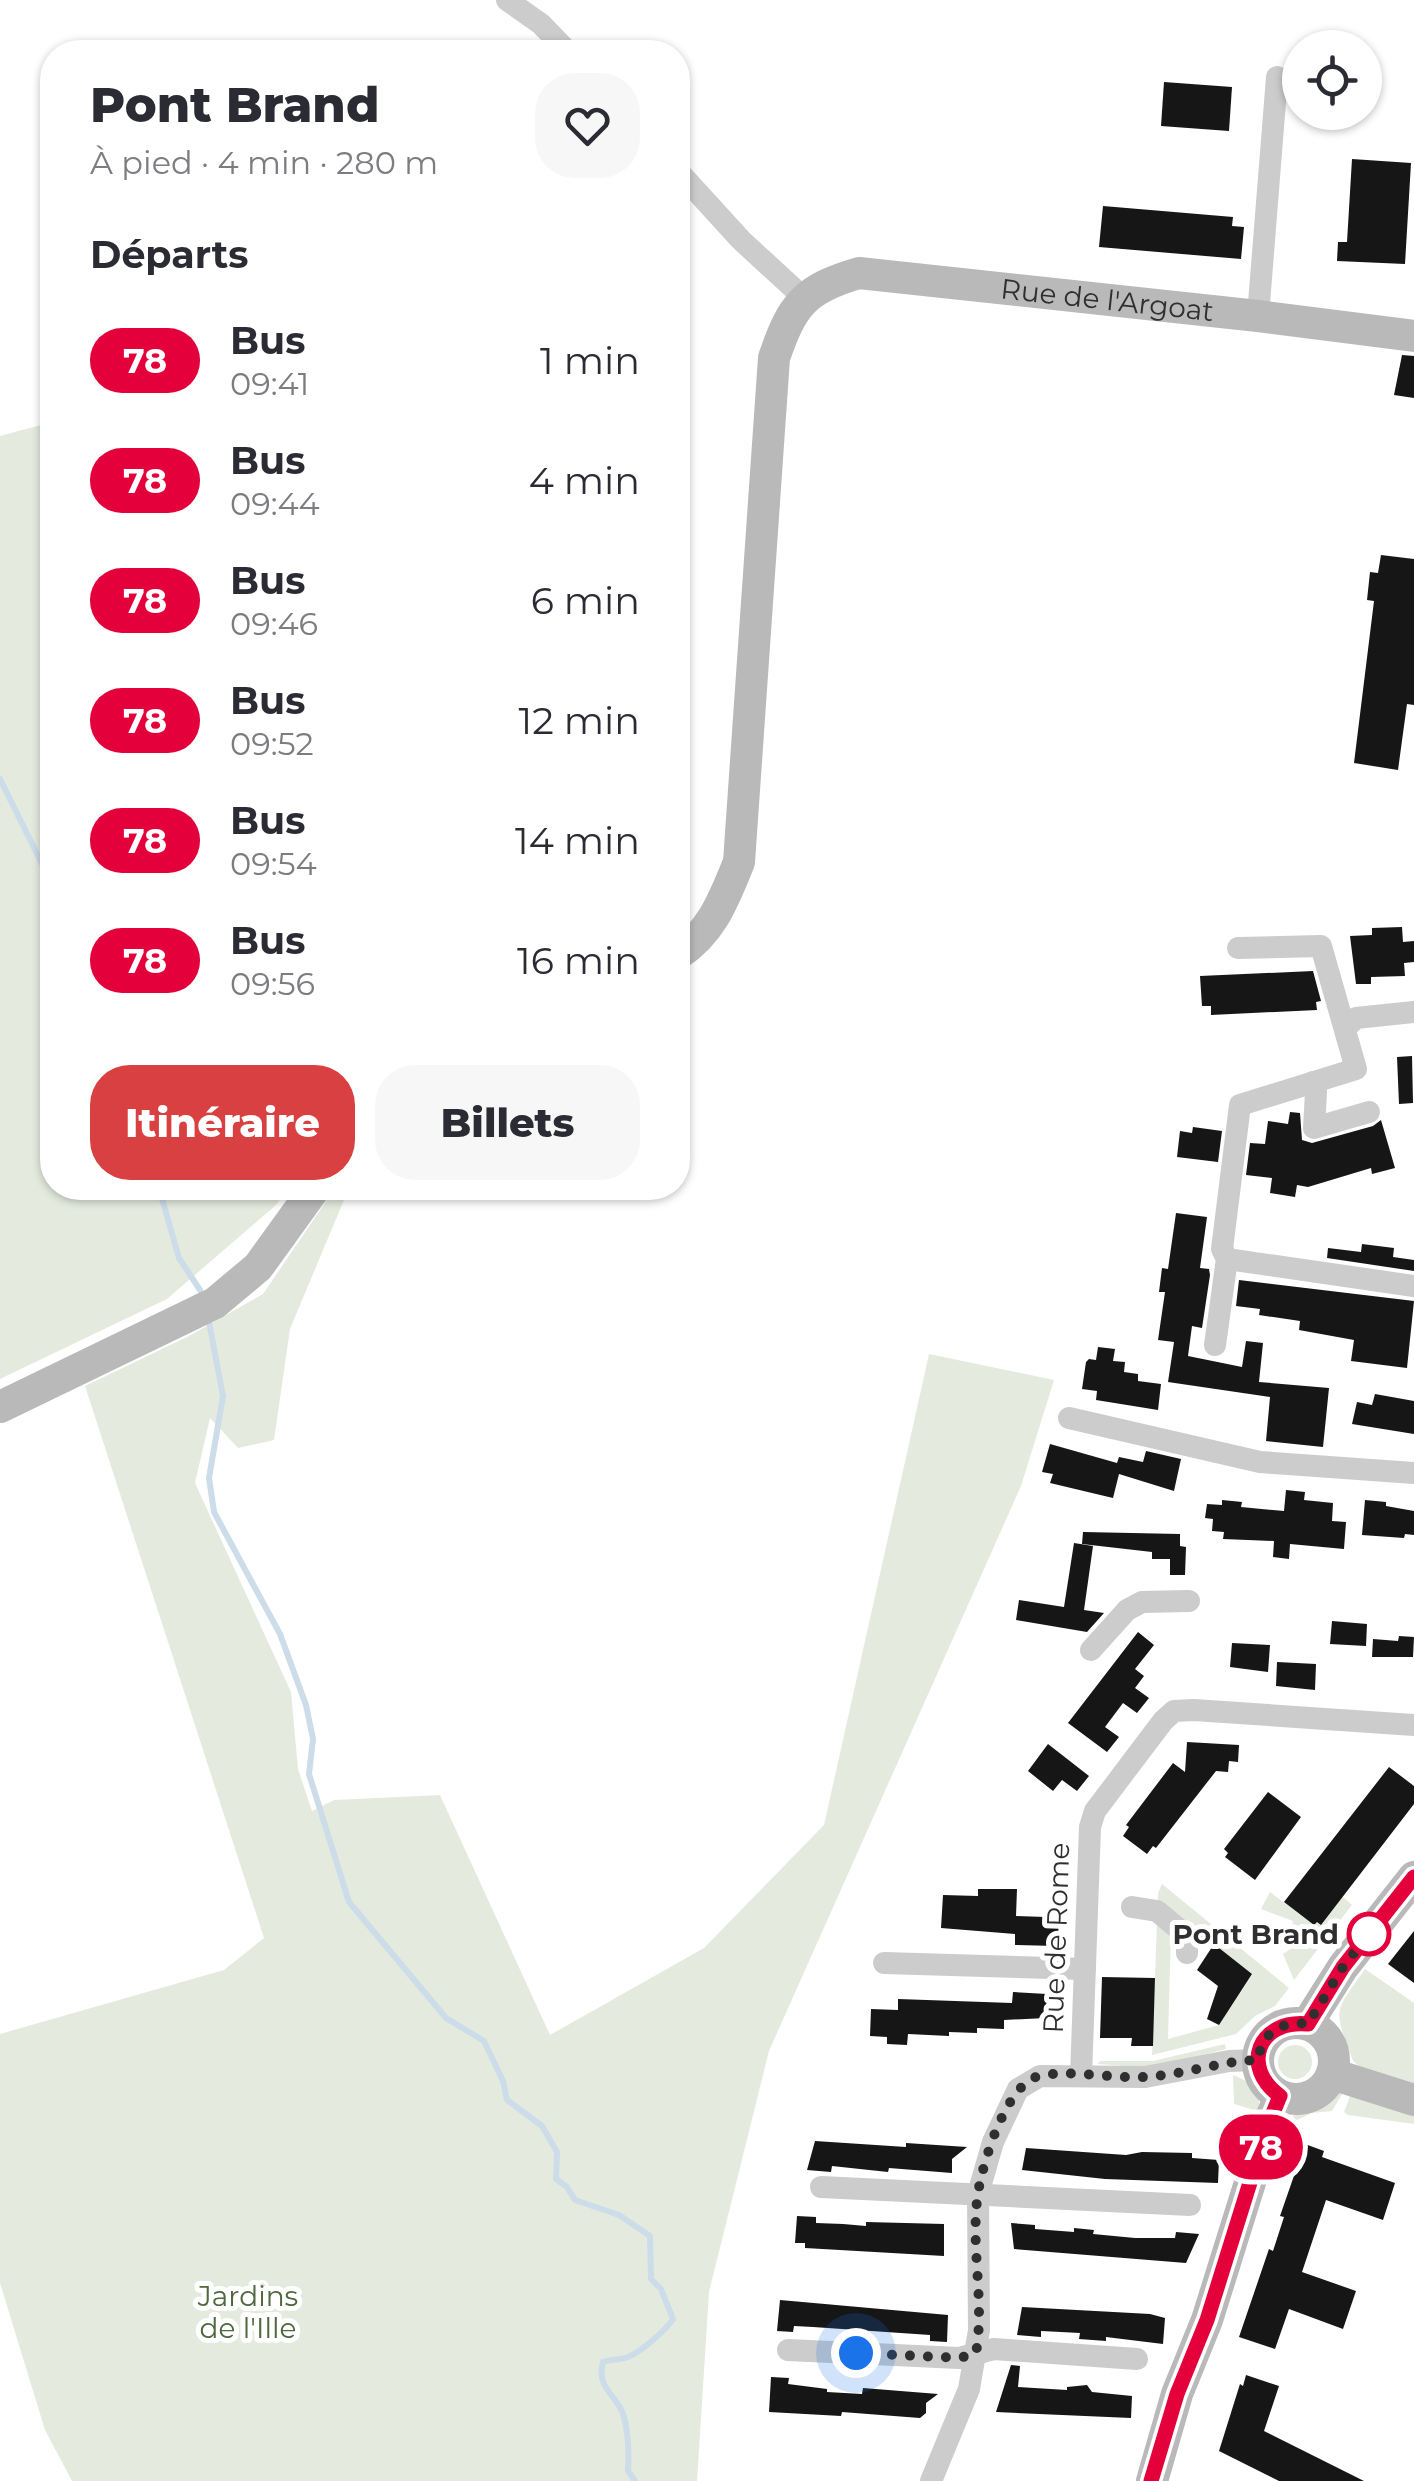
<!DOCTYPE html>
<html lang="fr">
<meta charset="utf-8">
<style>
body{margin:0;font-family:Montserrat,sans-serif;background:#f7f7f7;color:#2b2b33;height:100vh;display:flex;flex-direction:column;font-size:38px;white-space:nowrap}
*{box-sizing:border-box;margin:0}
p{font-size:32px;color:#7c7c81}
.icon{flex:none;width:55px;height:55px;fill:none;stroke:currentColor;stroke-width:2;stroke-linecap:round;stroke-linejoin:round}
.map{position:relative;flex:1;overflow:hidden}
.panel{position:absolute;left:40px;top:40px;width:650px;height:1160px;display:flex;flex-direction:column;background:#fff;border-radius:40px;box-shadow:0 2px 8px #0004}
.panel>*{flex:none}
.badge{padding:0 20px;border-radius:32px;font-size:35px;line-height:65px}
.controls{position:absolute;left:1282px;top:30px;display:grid;gap:20px}
.controls a{display:grid;place-items:center;width:100px;height:100px;border-radius:50%;background:#fff;box-shadow:0 2px 8px #0004;font-size:50px}
.you{position:absolute;width:50px;height:50px;margin:-25px;border:8px solid #fff;border-radius:50%;background:#1a73e8;box-shadow:0 0 0 15px #1a73e833}
.map>.badge{position:absolute;translate:-50% -50%;box-shadow:0 0 0 5px #fff}
h2{padding:0 50px;font-size:38px;line-height:90px}
.round{display:grid;place-items:center;flex:none;width:105px;height:105px;border-radius:40px;background:#f7f7f7}
.head{display:flex;align-items:center;justify-content:space-between;height:170px;padding:0 50px}
h1{font-size:48px;font-weight:800;line-height:75px}
.primary-button{display:flex;gap:20px;margin-top:auto;padding:20px 50px}
.primary-button a{flex:1;height:115px;border-radius:40px;background:#d84041;color:#fff;font-size:40px;font-weight:800;line-height:115px;text-align:center}
.primary-button a+a{background:#f7f7f7;color:#2b2b33}
ul{padding:0;list-style:none}
li{display:flex;align-items:center;gap:30px;height:120px;padding:0 50px}
li div{flex:1}
li b{display:block;font-size:38px}
li em{font-style:normal}
li .badge{min-width:110px;font-weight:700;text-align:center}
.map>svg:first-child{display:block}
.green{fill:#e4ebde}
.lines{fill:none;stroke-linecap:round;stroke-linejoin:round}
.stream{stroke:#ccdce9;stroke-width:6}
.building{fill:#161616}
.street{stroke:#ccc;stroke-width:22}
.secondary{stroke:#b9b9b9;stroke-width:32}
.line-casing{stroke:#fff;stroke-width:22}
.line{stroke:#e4003a;stroke-width:15}
.walk{stroke:#2f2f2f;stroke-width:10;stroke-dasharray:0 18}
.stop-dot{fill:#fff;stroke:#e4003a;stroke-width:5}
.labels{text-anchor:middle;stroke-width:10;stroke-linejoin:round;paint-order:stroke}
.street-label{font-size:28px;fill:#2f2f2f;stroke:#fff}
.stop-label{font-size:28px;font-weight:bold;fill:#2f2f2f;stroke:#fff;text-anchor:end}
.park-label{font-size:28px;fill:#506840;stroke:#fff}
</style>
<div class="map">
<svg width="1414" height="2481" viewBox="0 0 1414 2481">
<rect width="100%" height="100%" fill="#fff"/>
<g class="green">
<polygon points="52,422 52,1188 288,1188 276,1205 167,1299 0,1379 0,436"/>
<polygon points="335,1188 349,1188 290,1329 274,1440 238,1448 210,1418 195,1483 291,1692 298,1769 312,1811 334,1800 440,1795 550,2035 704,1948 824,1825 929,1354 1054,1380 1021,1486 769,2051 709,2292 697,2481 72,2481 45,2430 0,2283 0,2034 224,1970 264,1938 85,1386 189,1336 263,1294"/>
<polygon points="1162,1884 1289,1988 1275,2006 1255,2016 1236,2034 1152,2055 1157,1923 1171,1930 1168,2039 1219,2025 1252,1975 1214,1944 1157,1911 1158,1893"/>
<polygon points="1270,1892 1314,1925 1342,1896 1352,1905 1294,1980 1283,1954 1292,1948 1289,1936 1293,1921 1261,1909"/>
<path d="M 1365,1969 L 1414,2003 L 1414,2086 L 1359,2066 L 1353,2061 C 1334,2007 1332,2016 1365,1969 Z"/>
<polygon points="1225,2044 1226,2049 1152,2068 1098,2064 1100,2061 1153,2061"/>
<circle cx="1295" cy="2062" r="17"/>
<path d="M 1233,2075 C 1257,2084 1261,2095 1260,2119 L 1254,2110 L 1234,2104 Z"/>
<polygon points="1344,2091 1332,2111 1312,2113 1282,2127 1299,2110"/>
<polygon points="1352,2091 1414,2109 1414,2124 1348,2115 1344,2112"/>
</g>
<g class="lines">
<g class="stream">
<polyline points="0,779 52,884"/>
<polyline points="159,1188 179,1258 200,1290"/>
<path d="M 209,1322 L 223,1396 L 209,1478 L 214,1512 L 280,1634 L 306,1705 L 313,1739 L 309,1774 L 349,1902 L 446,2018 L 484,2041 L 503,2081 L 507,2100 L 542,2126 L 557,2152 L 556,2179 L 567,2187 L 575,2200 L 619,2215 L 650,2236 L 651,2279 L 661,2289 L 673,2319 C 666,2330 641,2352 628,2357 C 621,2360 611,2359 603,2362 C 596,2389 617,2395 623,2414 C 628,2430 629,2454 628,2471 L 635,2481"/>
</g>
</g>
<g class="building">
<polygon points="1164,82 1232,87 1229,131 1161,126"/>
<polygon points="1352,159 1411,163 1405,264 1337,261 1338,242 1347,242"/>
<polygon points="1103,206 1233,217 1232,226 1244,227 1241,259 1099,247"/>
<polygon points="1402,355 1414,356 1414,398 1394,395"/>
<polygon points="1381,555 1414,559 1414,705 1407,704 1398,770 1354,763 1374,601 1367,600 1370,572 1378,573"/>
<polygon points="1402,927 1403,942 1414,941 1414,962 1404,963 1405,976 1371,977 1371,984 1356,984 1350,936 1372,935 1372,928"/>
<polygon points="1313,971 1321,1001 1316,1002 1317,1010 1211,1015 1211,1006 1202,1006 1200,976"/>
<polygon points="1412,1056 1413,1103 1399,1104 1397,1057"/>
<polygon points="1290,1112 1300,1113 1302,1140 1312,1143 1373,1126 1381,1120 1395,1168 1372,1174 1371,1168 1308,1187 1297,1185 1295,1197 1270,1193 1272,1178 1246,1175 1250,1143 1265,1144 1268,1121 1288,1124"/>
<polygon points="1193,1127 1222,1131 1218,1162 1177,1157 1180,1131 1192,1133"/>
<polygon points="1176,1213 1207,1217 1200,1268 1209,1269 1210,1275 1202,1328 1192,1326 1188,1356 1242,1367 1246,1341 1263,1343 1259,1382 1329,1388 1323,1447 1266,1441 1270,1397 1168,1382 1174,1342 1158,1340 1165,1292 1159,1292 1162,1268 1168,1269"/>
<polygon points="1362,1244 1394,1248 1393,1257 1414,1260 1414,1271 1327,1258 1328,1248 1361,1252"/>
<polygon points="1239,1280 1414,1301 1407,1368 1351,1361 1354,1340 1299,1330 1300,1321 1259,1315 1260,1309 1236,1306"/>
<polygon points="1098,1347 1115,1349 1113,1361 1125,1362 1124,1372 1138,1374 1138,1381 1161,1384 1158,1410 1096,1400 1097,1391 1082,1389 1086,1362 1089,1359 1096,1360"/>
<polygon points="1375,1394 1414,1401 1414,1434 1352,1424 1357,1402 1372,1405"/>
<polygon points="1050,1444 1117,1463 1119,1457 1143,1462 1146,1451 1181,1459 1174,1491 1119,1474 1113,1498 1050,1483 1053,1474 1042,1472"/>
<polygon points="1286,1490 1305,1492 1304,1500 1333,1503 1332,1521 1346,1522 1344,1549 1290,1544 1289,1559 1273,1557 1274,1541 1223,1539 1224,1532 1212,1531 1213,1519 1205,1518 1207,1504 1222,1505 1222,1500 1242,1502 1241,1507 1284,1511"/>
<polygon points="1365,1500 1386,1502 1386,1506 1414,1511 1414,1535 1405,1534 1404,1538 1362,1535"/>
<polygon points="1083,1532 1180,1534 1180,1546 1186,1547 1185,1575 1170,1575 1170,1559 1152,1559 1152,1552 1082,1544"/>
<polygon points="1074,1543 1093,1546 1084,1610 1104,1613 1087,1632 1016,1620 1019,1600 1064,1607"/>
<polygon points="1332,1621 1367,1624 1366,1646 1330,1644"/>
<polygon points="1138,1632 1154,1645 1135,1669 1144,1676 1135,1688 1149,1698 1137,1713 1123,1703 1105,1727 1119,1737 1107,1752 1068,1723"/>
<polygon points="1399,1636 1414,1637 1413,1657 1372,1657 1373,1639 1398,1641"/>
<polygon points="1232,1643 1270,1645 1268,1672 1230,1667"/>
<polygon points="1277,1662 1316,1664 1315,1690 1276,1686"/>
<polygon points="1187,1742 1239,1745 1238,1762 1229,1761 1228,1772 1216,1771 1156,1848 1153,1846 1147,1854 1123,1836 1129,1827 1126,1825 1173,1763 1185,1772"/>
<polygon points="1048,1744 1089,1776 1077,1791 1062,1780 1053,1791 1028,1771"/>
<polygon points="1389,1767 1414,1786 1414,1804 1321,1925 1317,1922 1314,1925 1284,1902"/>
<polygon points="1268,1792 1301,1817 1255,1880 1225,1857 1228,1853 1224,1849"/>
<polygon points="978,1889 1017,1889 1016,1916 1046,1917 1046,1923 1059,1923 1057,1946 1015,1945 1015,1934 941,1928 943,1895 978,1896"/>
<polygon points="1414,1931 1414,1983 1388,1964"/>
<polygon points="1214,1944 1252,1974 1219,2025 1207,2019 1218,1986 1197,1970"/>
<polygon points="1102,1977 1155,1978 1153,2046 1131,2046 1132,2038 1100,2038"/>
<polygon points="1013,1992 1047,1994 1046,2018 1004,2020 1004,2029 977,2028 977,2033 949,2032 949,2036 908,2034 907,2045 887,2044 887,2037 870,2036 871,2009 898,2010 898,1999 1012,2003"/>
<polygon points="815,2141 906,2147 906,2143 967,2147 952,2159 952,2173 889,2168 888,2172 832,2166 831,2172 807,2170"/>
<polygon points="1305,2144 1324,2151 1322,2157 1395,2183 1383,2220 1326,2200 1302,2272 1356,2291 1343,2329 1289,2309 1275,2349 1239,2337 1269,2249 1273,2251 1284,2217 1280,2216"/>
<polygon points="1026,2148 1126,2155 1142,2152 1192,2153 1192,2158 1219,2160 1218,2183 1105,2179 1022,2170"/>
<polygon points="797,2216 816,2217 816,2223 843,2224 866,2226 866,2222 944,2224 944,2256 805,2248 805,2243 795,2243"/>
<polygon points="1011,2223 1035,2225 1035,2229 1074,2232 1074,2228 1094,2230 1093,2234 1135,2238 1175,2238 1176,2232 1199,2234 1186,2263 1014,2249"/>
<polygon points="780,2300 948,2315 947,2342 930,2341 930,2335 813,2327 794,2326 793,2332 777,2331"/>
<polygon points="1022,2307 1150,2314 1165,2318 1163,2344 1106,2337 1106,2341 1079,2339 1080,2333 1061,2332 1041,2331 1041,2337 1017,2335"/>
<polygon points="1011,2365 1020,2366 1018,2387 1067,2390 1067,2387 1087,2385 1092,2392 1132,2396 1131,2418 996,2412"/>
<polygon points="1246,2375 1279,2386 1264,2431 1364,2481 1279,2481 1219,2451 1240,2384 1243,2386"/>
<polygon points="771,2377 789,2378 788,2384 827,2389 827,2392 862,2394 863,2388 938,2394 926,2403 926,2413 920,2418 842,2412 841,2416 769,2412"/>
</g>
<g class="lines">
<g class="street">
<polyline points="507,0 541,24 568,52"/>
<polyline points="678,171 741,240 804,298"/>
<polyline points="1258,316 1277,77"/>
<polyline points="1345,1028 1356,1018 1414,1012"/>
<polyline points="1313,1082 1316,1092 1314,1128 1369,1112"/>
<polyline points="1227,1259 1414,1286"/>
<polyline points="1215,1345 1227,1259 1222,1249 1240,1105 1356,1069 1321,946 1238,948"/>
<polyline points="1069,1418 1260,1462 1414,1473"/>
<polyline points="1091,1650 1127,1610 1142,1602 1189,1601"/>
<polyline points="1132,1907 1157,1911 1187,1936 1187,1953"/>
<polyline points="884,1963 1085,1969"/>
<polyline points="1081,2076 1090,1827 1095,1811 1163,1721 1174,1711 1194,1710 1414,1725"/>
<polyline points="821,2187 1190,2205"/>
<polyline points="788,2350 959,2358 994,2349 1137,2359"/>
<polyline points="931,2481 969,2389 979,2330 978,2194 993,2142 1018,2089 1040,2076 1145,2077 1229,2061 1258,2060"/>
</g>
<g class="secondary">
<path id="s1" d="M 678,954 C 712,932 724,899 739,862 L 774,358 C 792,305 804,289 859,273 L 1258,316 L 1414,336"/>
<polyline points="0,1407 215,1303 258,1267 315,1188"/>
<circle cx="1296" cy="2061" r="38"/>
<polyline points="1307,2024 1343,1967 1414,1877"/>
<polyline points="1332,2074 1414,2100"/>
<polyline points="1152,2481 1177,2394 1207,2320 1268,2125 1280,2096"/>
</g>
</g>
<g class="lines">
<g class="line-casing">
<path id="line" d="M 1151,2481 L 1177,2394 L 1207,2320 L 1268,2125 L 1280,2096 C 1240,2067 1258,2019 1308,2024 L 1343,1967 L 1414,1877"/>
</g>
<use href="#line" class="line"/>
<path class="walk" d="M 856,2353 L 960,2358 L 976,2353 C 985,2300 970,2246 978,2193 C 983,2162 1006,2084 1039,2076 C 1072,2069 1111,2079 1145,2077 C 1184,2075 1220,2061 1258,2060 C 1262,2032 1281,2021 1308,2024 L 1343,1967 L 1369,1934"/>
</g>
<circle class="stop-dot" cx="1369" cy="1934" r="20"/>
<g class="labels">
<g class="street-label">
<text dy="10" stroke="none"><textPath href="#s1" startOffset="995">Rue de l'Argoat</textPath></text>
<text transform="translate(1056 1938) rotate(-88)" y="10">Rue de Rome</text>
</g>
<g class="stop-label">
<text x="1339" y="1944">Pont Brand</text>
</g>
<g class="park-label">
<text x="248" y="2306">Jardins<tspan x="248" dy="32">de l'Ille</tspan></text>
</g>
</g>
</svg>
<div class="controls">
<a><svg class="icon" aria-label="locate" viewBox="0 0 24 24"><circle cx="12" cy="12" r="6"/><path d="M12 2v4M12 18v4M2 12h4M18 12h4"/></svg></a>
</div>
<div class="you" style="left:856px;top:2353px"></div>
<b class="badge" style="left:1261px;top:2147px;background:#e4003a;color:#fff">78</b>
<section class="panel">
<div class="head"><div><h1>Pont Brand</h1><p>À pied · 4 min · 280 m</p></div><a class="round"><svg class="icon" aria-label="heart" viewBox="0 0 24 24"><path d="M12 20l-8-8c-3-5 5-10 8-4 3-6 11-1 8 4z"/></svg></a></div>
<h2>Départs</h2>
<ul>
<li><span class="badge" style="background:#e4003a;color:#fff">78</span><div><b>Bus</b><p>09:41</p></div><em>1 min</em></li>
<li><span class="badge" style="background:#e4003a;color:#fff">78</span><div><b>Bus</b><p>09:44</p></div><em>4 min</em></li>
<li><span class="badge" style="background:#e4003a;color:#fff">78</span><div><b>Bus</b><p>09:46</p></div><em>6 min</em></li>
<li><span class="badge" style="background:#e4003a;color:#fff">78</span><div><b>Bus</b><p>09:52</p></div><em>12 min</em></li>
<li><span class="badge" style="background:#e4003a;color:#fff">78</span><div><b>Bus</b><p>09:54</p></div><em>14 min</em></li>
<li><span class="badge" style="background:#e4003a;color:#fff">78</span><div><b>Bus</b><p>09:56</p></div><em>16 min</em></li>
</ul>
<div class="primary-button"><a>Itinéraire</a><a>Billets</a></div>
</section>
</div>
